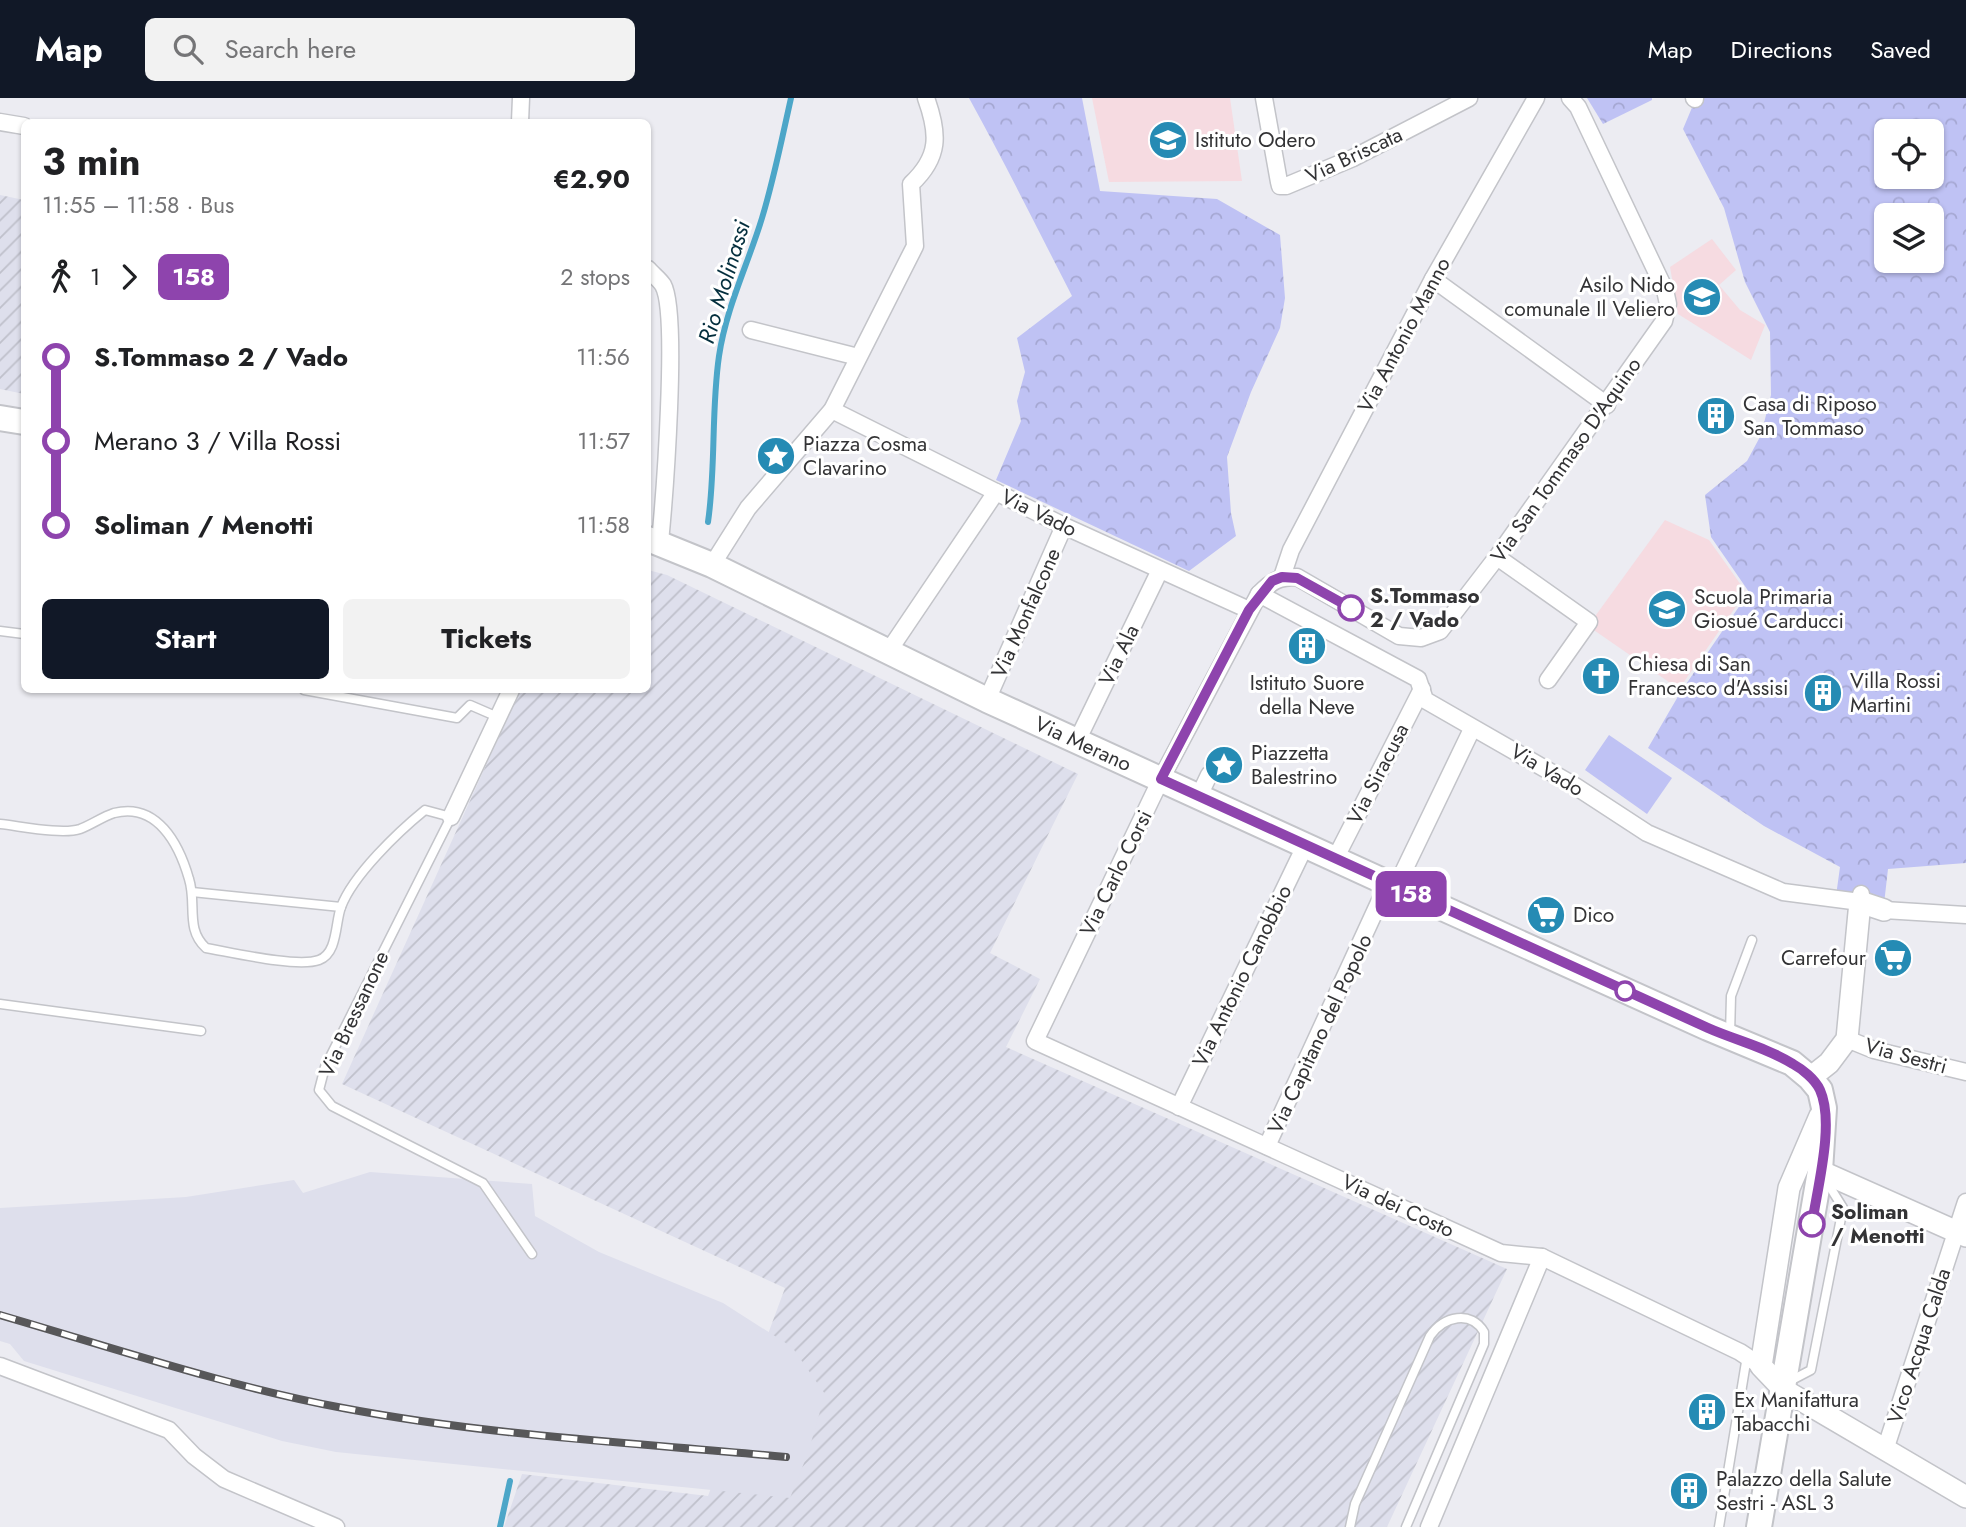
<!DOCTYPE html>
<meta charset="utf-8">
<style>
body{margin:0;font-family:Jost,sans-serif;background:#f2f2f2;color:#202124;height:100vh;display:flex;flex-direction:column;font-size:26px;white-space:nowrap}
*{box-sizing:border-box;margin:0}
p{font-size:23px;color:#757577}
.icon{flex:none;width:38px;height:38px;fill:none;stroke:currentColor;stroke-width:2;stroke-linecap:round;stroke-linejoin:round}
.map{position:relative;flex:1;overflow:hidden}
.side{position:absolute;left:21px;top:21px;width:630px;height:574px;display:flex;flex-direction:column;background:#fff;border-radius:10px;box-shadow:0 2px 5px #0004}
.side>*{flex:none}
.badge{padding:0 14px;border-radius:10px;font-size:24px;line-height:46px}
.controls{position:absolute;left:1874px;top:21px;display:grid;gap:14px}
.controls a{display:grid;place-items:center;width:70px;height:70px;border-radius:10px;background:#fff;box-shadow:0 2px 5px #0004;font-size:35px}
.map>.badge{position:absolute;translate:-50% -50%;box-shadow:0 0 0 4px #fff}
.legs{display:flex;align-items:center;gap:10px;height:77px;padding:0 21px;font-size:23px}
.legs p{margin-inline-start:auto}
.head{display:flex;align-items:center;justify-content:space-between;height:119px;padding:0 21px}
h1{font-size:38px;font-weight:700;line-height:52px}
.action{display:flex;gap:14px;margin-top:auto;padding:14px 21px}
.action a{flex:1;height:80px;border-radius:10px;background:#111827;color:#fff;font-size:28px;font-weight:700;line-height:80px;text-align:center}
.action a+a{background:#f2f2f2;color:#202124}
ul{padding:0 21px;list-style:none}
li{display:flex;align-items:center;gap:24px;height:84px;font-size:26px}
li i{display:grid;place-items:center;width:10px;height:100%;margin:0 9px;background:currentColor}
li i::after{content:'';width:18px;height:18px;margin:-9px;border:5px solid;border-radius:50%;background:#fff}
li p{margin-inline-start:auto}
li:first-child i{background:linear-gradient(#0000 50%,currentColor 0)}
li:last-child i{background:linear-gradient(currentColor 50%,#0000 0)}
header{display:flex;align-items:center;gap:42px;box-sizing:border-box;height:98px;padding:0 35px;background:#111827;color:#fff}
header strong{font-size:33px}
nav{display:flex;gap:38px;margin-inline-start:auto;font-size:24px}
.search{width:490px;height:63px;background:#f2f2f2;display:flex;align-items:center;gap:18px;box-sizing:border-box;padding:0 24px;border-radius:10px;color:#757577;font-size:26px}
.map>svg:first-child{display:block}
.industrial{fill:url(#industrial-furrows)}
.education{fill:#f6dbe1}
.built{fill:#dedfec}
.park{fill:url(#park-crowns);fill-rule:evenodd}
.pitch{fill:#bfc2f4}
.lines{fill:none;stroke-linecap:round;stroke-linejoin:round}
.stream{stroke:#4ca6c8;stroke-width:6}
.lane-casing{stroke:#c3c4c9;stroke-width:11}
.street-casing{stroke:#c3c4c9;stroke-width:19}
.secondary-casing{stroke:#c3c4c9;stroke-width:24}
.primary-casing{stroke:#c3c4c9;stroke-width:28}
.lane{stroke:#fff;stroke-width:8}
.street{stroke:#fff;stroke-width:16}
.secondary{stroke:#fff;stroke-width:21}
.primary{stroke:#fff;stroke-width:24}
.rail-casing{stroke:#575759;stroke-width:8}
.rail{stroke:#fff;stroke-width:5;stroke-dasharray:16;stroke-linecap:butt}
.line-1-casing{stroke:#fff;stroke-width:16}
.line-1{stroke:#8e44ad;stroke-width:10}
.stop-1-dot{fill:#fff;stroke:#8e44ad;stroke-width:3.5}
.labels{text-anchor:middle;stroke-width:6;stroke-linejoin:round;paint-order:stroke}
.poi-label{font-size:21px;fill:#333335;stroke:#fff;text-anchor:start}
.street-label{font-size:21px;fill:#333335;stroke:#fff}
.stop-label{font-size:21px;font-weight:bold;fill:#333335;stroke:#fff;text-anchor:start}
.water-label{font-size:23px;font-style:italic;fill:#032e3d;stroke:#fff}
</style>
<header>
<strong>Map</strong>
<div class="search"><svg class="icon" aria-label="search" viewBox="0 0 24 24"><circle cx="10" cy="10" r="6"/><path d="M15 15l6 6"/></svg>Search here</div>
<nav><a>Map</a><a>Directions</a><a>Saved</a></nav>
</header>
<div class="map">
<svg width="1966" height="1429" viewBox="0 0 1966 1429">
<defs>
<pattern id="industrial-furrows" width="10" height="10" patternUnits="userSpaceOnUse" patternTransform="scale(1.75)"><rect width="10" height="10" fill="#dedfec"/><path d="M-1 1l2-2M0 10L10 0M9 11l2-2" fill="none" stroke="#bfc0cb"/></pattern>
<pattern id="park-crowns" width="20" height="18" patternUnits="userSpaceOnUse" patternTransform="scale(1.75)"><rect width="20" height="18" fill="#bfc2f4"/><path d="M2 6a3 3 0 1 1 6 0M12 15a3 3 0 1 1 6 0" fill="none" stroke="#a5a7d2"/></pattern>
</defs>
<rect width="100%" height="100%" fill="#ececf2"/>
<g class="industrial">
<polygon points="0,97 24,102 24,296 0,291"/>
<polygon points="648,472 667,477 1078,676 990,855 1040,881 1006,949 1507,1171 1387,1429 504,1429 522,1376 708,1398 785,1190 342,986 520,592 648,592"/>
</g>
<g class="education">
<polygon points="1092,0 1230,0 1242,83 1109,84"/>
<polygon points="1712,141 1736,172 1719,187 1740,212 1765,227 1751,262 1678,216 1670,169"/>
<polygon points="1665,422 1709,442 1746,494 1679,591 1588,528"/>
</g>
<polygon class="built" points="370,1074 532,1086 535,1118 599,1154 723,1205 792,1249 825,1296 808,1355 790,1400 336,1354 282,1343 24,1263 10,1246 0,1243 0,1110 186,1099 294,1082 303,1095"/>
<g class="park">
<path d="M 969,0 L 1082,0 L 1100,93 L 1217,101 L 1280,137 L 1285,200 L 1280,230 L 1251,294 L 1227,359 L 1231,415 L 1236,438 L 1189,473 L 996,382 L 1021,323 L 1017,303 L 1025,274 L 1017,240 L 1072,198 C 1038,132 1005,65 969,0 Z"/>
<polygon points="1587,0 1652,0 1652,2 1603,26"/>
<path d="M 1966,0 L 1966,765 L 1888,771 L 1884,806 L 1836,798 L 1840,769 L 1764,728 L 1648,650 L 1680,595 L 1749,494 L 1711,439 L 1705,397 L 1747,363 L 1761,337 L 1771,297 L 1770,234 L 1745,184 L 1724,110 L 1683,31 L 1696,0 ZM 1886,33 L 1932,33 L 1932,79 L 1886,79 ZM 1886,117 L 1932,117 L 1932,163 L 1886,163 Z"/>
</g>
<polygon class="pitch" points="1609,637 1672,680 1647,716 1585,672"/>
<g class="lines">
<g class="stream">
<path d="M 708,424 C 716,369 711,313 719,258 C 726,210 748,166 762,120 C 774,81 782,40 791,0"/>
<polyline points="500,1429 510,1383"/>
</g>
<g class="lane-casing">
<g id="lane">
<polyline points="0,533 24,536"/>
<polyline points="304,592 457,620 470,607 500,620"/>
<path d="M 0,726 C 20,728 62,737 80,731 C 91,727 102,719 114,715 C 157,704 179,746 189,781 C 197,806 185,831 206,850 C 230,854 297,870 319,862 C 338,855 335,825 341,809 C 353,777 398,734 425,712 L 451,719 L 325,969 L 319,992 L 332,1008 L 483,1085 L 532,1156"/>
<polyline points="192,794 341,809"/>
<polyline points="0,906 201,933"/>
<polyline points="1730,937 1731,898 1752,842"/>
<polyline points="1788,1284 1811,1272 1843,1110 1825,1081"/>
<path d="M 1350,1429 L 1355,1406 L 1430,1238 C 1444,1218 1471,1212 1484,1234 L 1484,1246 L 1406,1429"/>
<polyline points="1719,1429 1747,1258"/>
</g>
</g>
<g class="street-casing">
<g id="street">
<polyline points="1264,0 1279,84 1280,88 1286,88 1353,60 1469,0"/>
<path d="M 1570,0 L 1578,9 L 1665,192 L 1668,206 L 1664,223 L 1497,459 L 1440,533 L 1421,540 L 1399,538 L 1297,479 C 1278,479 1272,483 1259,496 L 1161,681 L 1035,943 L 1501,1155 L 1542,1159 L 1740,1254 L 1761,1268"/>
<polyline points="1694,0 1695,1"/>
<polyline points="0,24 24,28"/>
<polyline points="520,24 521,0"/>
<path d="M 648,171 C 652,176 659,181 663,187 C 679,215 664,403 660,444"/>
<polyline points="1433,181 1607,307"/>
<polyline points="751,232 858,259"/>
<polyline points="832,312 1064,428 1249,512"/>
<polyline points="1497,459 1589,524 1548,582"/>
<path d="M 712,467 L 748,410 L 832,312 L 915,148 L 911,86 C 940,59 939,36 926,0"/>
<polyline points="1282,479 1291,452 1433,181 1536,0"/>
<polyline points="1259,496 1418,581 1425,602 1575,688 1647,735 1783,794 1860,804 1861,796"/>
<polyline points="888,554 996,394"/>
<polyline points="987,602 1064,428"/>
<polyline points="1077,643 1160,472"/>
<polyline points="1199,698 1209,677"/>
<polyline points="451,719 511,592"/>
<polyline points="1335,761 1422,591"/>
<polyline points="1396,789 1472,631"/>
<polyline points="1884,812 1966,817"/>
<polyline points="1847,941 1874,952 1966,974"/>
<polyline points="1179,1009 1306,746"/>
<polyline points="1267,1048 1388,785"/>
<polyline points="0,1268 169,1332 194,1358 224,1381 336,1429"/>
<polyline points="1885,1352 1966,1104"/>
<polyline points="1429,1429 1542,1159"/>
</g>
</g>
<g class="secondary-casing">
<g id="secondary">
<polyline points="1810,980 1829,965 1847,941 1860,804 1884,812"/>
<polyline points="1820,1018 1789,1090 1761,1268 1784,1292 1966,1399"/>
<polyline points="1820,1073 1966,1138"/>
</g>
</g>
<g class="primary-casing">
<g id="primary">
<polyline points="0,320 24,324"/>
<path id="s1" d="M 648,441 L 712,467 L 987,602 L 1396,789 L 1708,930 L 1792,965 L 1810,980 L 1820,992 L 1824,1010 L 1820,1073 L 1759,1429"/>
</g>
</g>
<use href="#lane" class="lane"/>
<use href="#street" class="street"/>
<use href="#secondary" class="secondary"/>
<use href="#primary" class="primary"/>
<g class="rail-casing">
<path id="rail" d="M 0,1217 C 114,1250 226,1288 343,1310 C 489,1338 639,1345 786,1359"/>
</g>
<use href="#rail" class="rail"/>
</g>
<g class="lines">
<g class="line-1-casing">
<path id="line-1" d="M 1351,510 L 1297,480 L 1282,479 L 1272,483 L 1249,512 L 1161,681 L 1708,930 C 1735,942 1768,950 1793,966 C 1802,971 1815,981 1820,992 C 1835,1025 1817,1091 1812,1126"/>
</g>
<use href="#line-1" class="line-1"/>
</g>
<defs>
<g id="school-disc" transform="scale(2.0125)"><circle r="9.5" fill="#258bb4" stroke="#fff"/><path d="M0-5L7-2L0 1L-7-2ZM-4 1L0 2.5L4 1V4Q0 6-4 4Z" fill="#fff"/></g>
<g id="building-disc" transform="scale(2.0125)"><circle r="9.5" fill="#258bb4" stroke="#fff"/><path d="M-4-6H4V6H1V3H-1V6H-4ZM-2.5-4.3h1.7v1.8h-1.7ZM.8-4.3h1.7v1.8H.8ZM-2.5-1h1.7V.8h-1.7ZM.8-1h1.7V.8H.8Z" fill="#fff"/></g>
<g id="sight-disc" transform="scale(2.0125)"><circle r="9.5" fill="#258bb4" stroke="#fff"/><path d="M0-6L1.8-2.2L6-1.7L2.9 1.2L3.7 5.4L0 3.3L-3.7 5.4L-2.9 1.2L-6-1.7L-1.8-2.2Z" fill="#fff"/></g>
<g id="church-disc" transform="scale(2.0125)"><circle r="9.5" fill="#258bb4" stroke="#fff"/><path d="M-1.2-6h2.4v3.5h3.3v2.4h-3.3V6h-2.4V-.1h-3.3v-2.4h3.3Z" fill="#fff"/></g>
<g id="supermarket-disc" transform="scale(2.0125)"><circle r="9.5" fill="#258bb4" stroke="#fff"/><path d="M-6-5.5h2.5l.6 2H6L4.5 2H-2.5L-4.4-4H-6ZM-1.5 3.2a1.3 1.3 0 1 0 .1 0ZM3 3.2a1.3 1.3 0 1 0 .1 0Z" fill="#fff"/></g>
</defs>
<g fill-rule="evenodd">
<use href="#school-disc" x="1168" y="42"/>
<use href="#school-disc" x="1702" y="199"/>
<use href="#building-disc" x="1716" y="318"/>
<use href="#sight-disc" x="776" y="358"/>
<use href="#school-disc" x="1667" y="511"/>
<use href="#building-disc" x="1307" y="548"/>
<use href="#church-disc" x="1601" y="578"/>
<use href="#building-disc" x="1823" y="595"/>
<use href="#sight-disc" x="1224" y="667"/>
<use href="#supermarket-disc" x="1546" y="817"/>
<use href="#supermarket-disc" x="1893" y="860"/>
<use href="#building-disc" x="1707" y="1314"/>
<use href="#building-disc" x="1689" y="1393"/>
</g>
<g class="stop-1-dot">
<circle cx="1351" cy="510" r="12"/>
<circle cx="1625" cy="893" r="9"/>
<circle cx="1812" cy="1126" r="12"/>
</g>
<g class="labels">
<g class="poi-label">
<text x="1195" y="49">Istituto Odero</text>
<text x="1675" y="194" text-anchor="end">Asilo Nido<tspan x="1675" dy="24">comunale Il Veliero</tspan></text>
<text x="1743" y="313">Casa di Riposo<tspan x="1743" dy="24">San Tommaso</tspan></text>
<text x="803" y="353">Piazza Cosma<tspan x="803" dy="24">Clavarino</tspan></text>
<text x="1694" y="506">Scuola Primaria<tspan x="1694" dy="24">Giosué Carducci</tspan></text>
<text x="1628" y="573">Chiesa di San<tspan x="1628" dy="24">Francesco d'Assisi</tspan></text>
<text x="1850" y="590">Villa Rossi<tspan x="1850" dy="24">Martini</tspan></text>
<text x="1307" y="592" text-anchor="middle">Istituto Suore<tspan x="1307" dy="24">della Neve</tspan></text>
<text x="1251" y="662">Piazzetta<tspan x="1251" dy="24">Balestrino</tspan></text>
<text x="1573" y="824">Dico</text>
<text x="1866" y="867" text-anchor="end">Carrefour</text>
<text x="1734" y="1309">Ex Manifattura<tspan x="1734" dy="24">Tabacchi</tspan></text>
<text x="1716" y="1388">Palazzo della Salute<tspan x="1716" dy="24">Sestri - ASL 3</tspan></text>
</g>
<g class="street-label">
<text transform="translate(1354 57) rotate(-25)" y="7">Via Briscata</text>
<text transform="translate(1404 237) rotate(-62)" y="7">Via Antonio Manno</text>
<text transform="translate(1566 362) rotate(-55)" y="7">Via San Tommaso D'Aquino</text>
<text transform="translate(1039 415) rotate(26)" y="7">Via Vado</text>
<text transform="translate(1026 515) rotate(-66)" y="7">Via Monfalcone</text>
<text transform="translate(1119 557) rotate(-64)" y="7">Via Ala</text>
<text dy="7" stroke="none"><textPath href="#s1" startOffset="481">Via Merano</textPath></text>
<text transform="translate(1547 672) rotate(31)" y="7">Via Vado</text>
<text transform="translate(1378 676) rotate(-63)" y="7">Via Siracusa</text>
<text transform="translate(1116 775) rotate(-64)" y="7">Via Carlo Corsi</text>
<text transform="translate(1242 878) rotate(-64)" y="7">Via Antonio Canobbio</text>
<text transform="translate(354 916) rotate(-65)" y="7">Via Bressanone</text>
<text transform="translate(1320 936) rotate(-65)" y="7">Via Capitano del Popolo</text>
<text transform="translate(1906 958) rotate(15)" y="7">Via Sestri</text>
<text transform="translate(1398 1108) rotate(25)" y="7">Via dei Costo</text>
<text transform="translate(1919 1248) rotate(-72)" y="7">Vico Acqua Calda</text>
</g>
<g class="stop-label">
<text x="1370" y="505">S.Tommaso<tspan x="1370" dy="24">2 / Vado</tspan></text>
<text x="1831" y="1121">Soliman<tspan x="1831" dy="24">/ Menotti</tspan></text>
</g>
<g class="water-label">
<text transform="translate(724 184) rotate(-73)" y="8">Rio Molinassi</text>
</g>
</g>
</svg>
<div class="controls">
<a><svg class="icon" aria-label="locate" viewBox="0 0 24 24"><circle cx="12" cy="12" r="6"/><path d="M12 2v4M12 18v4M2 12h4M18 12h4"/></svg></a>
<a><svg class="icon" aria-label="layers" viewBox="0 0 24 24"><path d="M12 4l9 5-9 5-9-5zM3 14l9 5 9-5"/></svg></a>
</div>
<b class="badge" style="left:1411px;top:796px;background:#8e44ad;color:#fff">158</b>
<section class="side">
<div class="head"><div><h1>3 min</h1><p>11:55 – 11:58 · Bus</p></div><b>€2.90</b></div>
<div class="legs"><svg class="icon" aria-label="walk" viewBox="0 0 24 24"><circle cx="13" cy="4" r="2"/><path d="M13 8l-2 6 4 7M11 14l-3 7M7 12l3-4h3l4 4"/></svg>1<svg class="icon" aria-label="forward" viewBox="0 0 24 24"><path d="M9 5l7 7-7 7"/></svg><b class="badge" style="background:#8e44ad;color:#fff">158</b><p>2 stops</p></div>
<ul>
<li><i style="color:#8e44ad"></i><b>S.Tommaso 2 / Vado</b><p>11:56</p></li>
<li><i style="color:#8e44ad"></i><span>Merano 3 / Villa Rossi</span><p>11:57</p></li>
<li><i style="color:#8e44ad"></i><b>Soliman / Menotti</b><p>11:58</p></li>
</ul>
<div class="action"><a>Start</a><a>Tickets</a></div>
</section>
</div>
